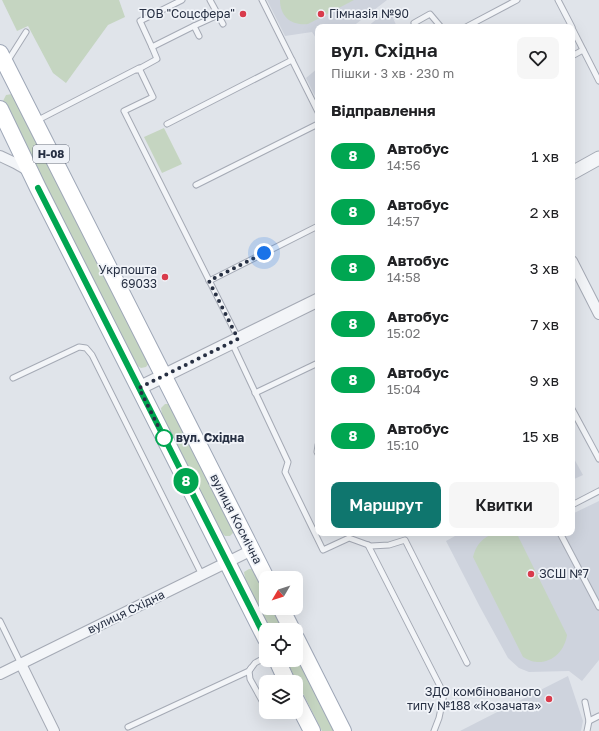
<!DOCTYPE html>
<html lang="uk">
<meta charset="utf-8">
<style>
body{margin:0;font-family:"Golos Text",sans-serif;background:#f6f6f6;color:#202124;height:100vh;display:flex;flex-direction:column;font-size:15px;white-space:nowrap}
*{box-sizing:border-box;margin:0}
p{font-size:13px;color:#757577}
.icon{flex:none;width:22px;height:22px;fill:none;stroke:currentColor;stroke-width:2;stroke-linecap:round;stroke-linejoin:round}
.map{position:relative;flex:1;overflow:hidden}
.sheet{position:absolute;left:315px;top:24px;width:260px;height:512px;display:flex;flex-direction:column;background:#fff;border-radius:8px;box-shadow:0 4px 16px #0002}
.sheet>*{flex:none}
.badge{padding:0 8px;border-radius:13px;font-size:14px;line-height:26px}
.needle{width:26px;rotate:231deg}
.controls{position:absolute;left:259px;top:571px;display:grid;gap:8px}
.controls a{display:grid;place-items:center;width:44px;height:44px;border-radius:8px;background:#fff;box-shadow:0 4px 16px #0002;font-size:20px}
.you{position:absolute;width:20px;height:20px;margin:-10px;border:3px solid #fff;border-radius:50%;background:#1a73e8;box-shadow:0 0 0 6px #1a73e833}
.map>.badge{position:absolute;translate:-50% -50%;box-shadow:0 0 0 2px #fff}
h2{padding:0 16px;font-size:15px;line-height:36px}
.round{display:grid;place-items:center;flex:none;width:42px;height:42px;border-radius:8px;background:#f6f6f6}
.head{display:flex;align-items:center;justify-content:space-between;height:68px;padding:0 16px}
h1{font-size:19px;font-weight:600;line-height:30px}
.action{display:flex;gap:8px;margin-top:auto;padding:8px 16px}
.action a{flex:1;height:46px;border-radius:8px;background:#0f766e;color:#fff;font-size:16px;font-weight:600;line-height:46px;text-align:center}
.action a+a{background:#f6f6f6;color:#202124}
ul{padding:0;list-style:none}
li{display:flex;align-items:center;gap:12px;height:56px;padding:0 16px}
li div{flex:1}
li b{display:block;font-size:15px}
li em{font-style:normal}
li .badge{min-width:44px;font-weight:700;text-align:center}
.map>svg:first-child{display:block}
.built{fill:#ced3dd}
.green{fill:#c5d5c1}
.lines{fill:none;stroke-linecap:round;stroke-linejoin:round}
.service-casing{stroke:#a5aab5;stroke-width:7}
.minor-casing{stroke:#a5aab5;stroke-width:12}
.tertiary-casing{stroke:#a5aab5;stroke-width:15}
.primary-casing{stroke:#9ea7b7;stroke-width:18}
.service{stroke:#f3f5f8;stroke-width:5}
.minor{stroke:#f3f5f8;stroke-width:10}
.tertiary{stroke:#f3f5f8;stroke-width:13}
.primary{stroke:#fff;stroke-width:16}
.line-casing{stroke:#fff;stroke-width:9}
.line{stroke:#00a651;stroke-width:6}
.walk{stroke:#273043;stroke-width:4;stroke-dasharray:0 7.2}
.poi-dot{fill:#d93b4c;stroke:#f0f3f8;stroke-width:1.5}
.stop-dot{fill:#fff;stroke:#00a651;stroke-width:2}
.labels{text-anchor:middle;stroke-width:3.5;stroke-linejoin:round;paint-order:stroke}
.shield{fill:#f0f3f8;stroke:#636a79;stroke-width:1}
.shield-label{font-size:11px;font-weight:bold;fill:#273043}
.poi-label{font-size:12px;fill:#273043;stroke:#f0f3f8;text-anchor:end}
.stop-label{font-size:12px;font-weight:bold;fill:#273043;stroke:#f0f3f8;text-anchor:start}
.street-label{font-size:12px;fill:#273043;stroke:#f0f3f8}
</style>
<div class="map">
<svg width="599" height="731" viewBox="0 0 599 731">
<rect width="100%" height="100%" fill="#e0e4ea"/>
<g class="built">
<polygon points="267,0 387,0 352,27 318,27 318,41 312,32 285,36"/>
<polygon points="389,9 397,27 367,27"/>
<polygon points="318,68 318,102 306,78"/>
<polygon points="572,455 583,475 572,480"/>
<polygon points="599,501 599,660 582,681 569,671 529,672 519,668 508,658 480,607 446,541 455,536 462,533 572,533 572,514"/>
<polygon points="568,676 583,721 581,731 460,731"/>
</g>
<g class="green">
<polygon points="2,0 119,0 125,17 108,25 66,83 53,73 28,26 17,31"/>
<path d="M 280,0 L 354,0 L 308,24 C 292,26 280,17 280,0 Z"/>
<polygon points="12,94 149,363 146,367 141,368 136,365 5,105 3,101 6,95"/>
<polygon points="164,128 182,164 162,173 144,137"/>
<polygon points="165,404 171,404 234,532 230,536 225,536 221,532 162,415 161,408"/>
<path d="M 494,533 L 514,533 L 517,534 L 567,635 C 565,650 553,663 537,662 C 532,662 527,659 523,657 L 473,557 C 476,544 483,538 494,533 Z"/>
<polygon points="249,569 255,569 260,575 266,587 266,608 276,608 287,630 271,630 245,579 244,572"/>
<polygon points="296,647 338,731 322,731 286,660 296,660"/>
</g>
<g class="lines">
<g class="service-casing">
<g id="service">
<polyline points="182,0 140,21 152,47 194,26"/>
<polyline points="210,0 223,24"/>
<polyline points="262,0 318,112"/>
<polyline points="558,0 572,27"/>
<polyline points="414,23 430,14 441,27"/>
<polyline points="466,27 517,0"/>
<polyline points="572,28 599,81"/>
<polyline points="199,36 194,26 218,15"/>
<polyline points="572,56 583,50"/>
<polyline points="7,62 26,32"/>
<polyline points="137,70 157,59 152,47"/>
<polyline points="38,121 42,118 139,68 153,97 124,111 238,338"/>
<polyline points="167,124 292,60"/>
<polyline points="196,185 318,124"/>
<polyline points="209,281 318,226"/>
<polyline points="232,343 288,462 285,472 323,550 349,538 371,546 389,545 405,540 467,663"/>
<polyline points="13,378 79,347 86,348 92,355 202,575"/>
<polyline points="255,393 318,363"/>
<polyline points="572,409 599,459"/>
<polyline points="318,445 317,452 318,454"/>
<polyline points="572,505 599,491"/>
<polyline points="560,533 599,607"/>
<polyline points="368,545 444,694 439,718 434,731"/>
<polyline points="0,621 21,664"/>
<polyline points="251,668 249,671 250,679 266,708"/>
<polyline points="585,702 589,721 587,731"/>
<polyline points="589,721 599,716"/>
<polyline points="128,727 249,671 255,663 266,657"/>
</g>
</g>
<g class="minor-casing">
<g id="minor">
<polyline points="0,156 15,163 29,171"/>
<polyline points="572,261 599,314"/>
<polyline points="21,664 54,731"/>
<polyline points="0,674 252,550"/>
</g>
</g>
<g class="tertiary-casing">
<g id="tertiary">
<polyline points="572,173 599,158"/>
<polyline points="139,388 318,300"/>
</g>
</g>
<g class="primary-casing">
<g id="primary">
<polyline points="0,53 266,578"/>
<polyline points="0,109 38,188 266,639"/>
<polyline points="281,608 292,630"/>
<polyline points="296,638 343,731"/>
<polyline points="277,660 287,682"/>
<polyline points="296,700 312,731"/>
</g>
</g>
<use href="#service" class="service"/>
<use href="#minor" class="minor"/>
<use href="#tertiary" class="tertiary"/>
<use href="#primary" class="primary"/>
</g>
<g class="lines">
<g class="line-casing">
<polyline id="line" points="38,188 266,639"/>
</g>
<use href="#line" class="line"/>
<polyline class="walk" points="164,438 139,388 238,339 209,281 264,253"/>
</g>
<g class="poi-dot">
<circle cx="243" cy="14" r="4"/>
<circle cx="321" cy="14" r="4"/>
<circle cx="165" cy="277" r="4"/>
<circle cx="531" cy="574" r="4"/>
<circle cx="549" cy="699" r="4"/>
</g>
<circle class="stop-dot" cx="164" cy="438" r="8"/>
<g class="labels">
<rect class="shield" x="33" y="145" width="36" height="18" rx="3"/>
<g class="shield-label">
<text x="51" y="158">Н-08</text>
</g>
<g class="poi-label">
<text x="235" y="18">ТОВ "Соцсфера"</text>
<text x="329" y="18" text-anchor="start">Гімназія №90</text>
<text x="157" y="274">Укрпошта<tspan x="157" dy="14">69033</tspan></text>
<text x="539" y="578" text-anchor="start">ЗСШ №7</text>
<text x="541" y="696">ЗДО комбінованого<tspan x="541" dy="14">типу №188 «Козачата»</tspan></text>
</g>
<g class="stop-label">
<text x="176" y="442">вул. Східна</text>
</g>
<g class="street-label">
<text transform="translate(236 519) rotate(63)" y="4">вулиця Космічна</text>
<text transform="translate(126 612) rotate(-26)" y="4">вулиця Східна</text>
</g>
</g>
</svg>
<div class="controls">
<a><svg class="needle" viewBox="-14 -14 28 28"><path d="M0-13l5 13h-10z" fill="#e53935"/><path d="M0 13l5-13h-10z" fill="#757577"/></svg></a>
<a><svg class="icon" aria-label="locate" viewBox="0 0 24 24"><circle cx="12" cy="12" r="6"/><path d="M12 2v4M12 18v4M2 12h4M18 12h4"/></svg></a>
<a><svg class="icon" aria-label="layers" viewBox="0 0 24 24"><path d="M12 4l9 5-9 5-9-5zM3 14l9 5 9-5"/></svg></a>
</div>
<div class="you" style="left:264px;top:253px"></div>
<b class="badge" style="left:186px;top:481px;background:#00a651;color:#fff">8</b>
<section class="sheet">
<div class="head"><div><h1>вул. Східна</h1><p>Пішки · 3 хв · 230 m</p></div><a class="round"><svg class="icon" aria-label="heart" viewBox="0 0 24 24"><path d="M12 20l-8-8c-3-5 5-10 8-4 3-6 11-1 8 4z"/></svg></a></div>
<h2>Відправлення</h2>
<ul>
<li><span class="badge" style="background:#00a651;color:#fff">8</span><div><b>Автобус</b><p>14:56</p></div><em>1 хв</em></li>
<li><span class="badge" style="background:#00a651;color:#fff">8</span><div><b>Автобус</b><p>14:57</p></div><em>2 хв</em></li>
<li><span class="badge" style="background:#00a651;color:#fff">8</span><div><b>Автобус</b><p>14:58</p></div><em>3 хв</em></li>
<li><span class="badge" style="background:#00a651;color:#fff">8</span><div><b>Автобус</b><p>15:02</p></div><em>7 хв</em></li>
<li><span class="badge" style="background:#00a651;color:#fff">8</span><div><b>Автобус</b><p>15:04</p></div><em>9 хв</em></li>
<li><span class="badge" style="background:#00a651;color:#fff">8</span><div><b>Автобус</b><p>15:10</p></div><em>15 хв</em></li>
</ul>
<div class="action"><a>Маршрут</a><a>Квитки</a></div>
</section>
</div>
